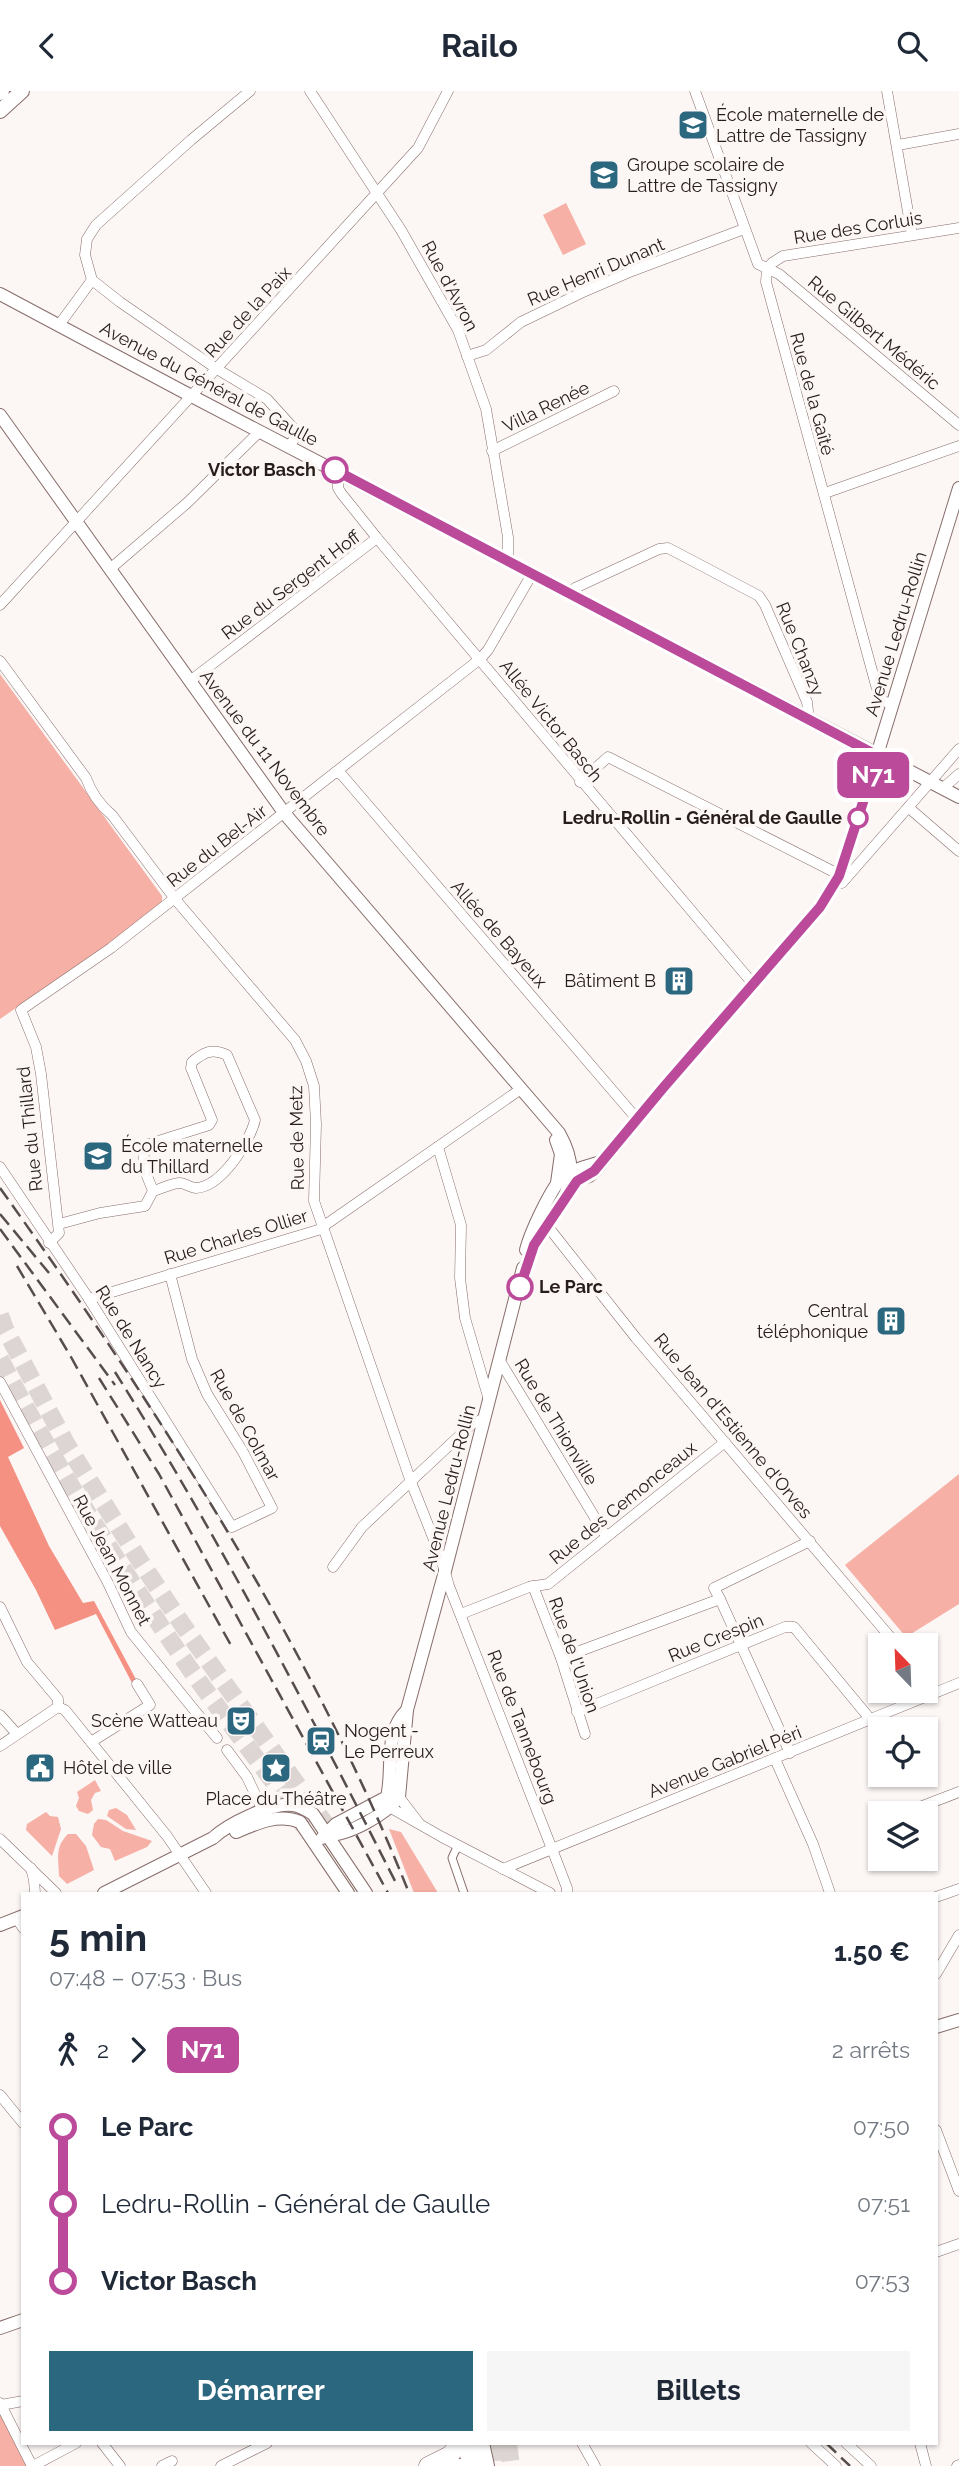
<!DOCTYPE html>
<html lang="fr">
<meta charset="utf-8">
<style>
body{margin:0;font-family:Raleway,sans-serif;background:#f6f6f7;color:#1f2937;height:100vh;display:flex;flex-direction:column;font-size:26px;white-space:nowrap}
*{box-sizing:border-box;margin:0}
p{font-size:23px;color:#747a83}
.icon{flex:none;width:38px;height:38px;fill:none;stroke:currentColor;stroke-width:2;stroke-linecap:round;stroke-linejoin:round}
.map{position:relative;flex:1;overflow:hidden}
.side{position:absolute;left:21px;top:1801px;width:917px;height:553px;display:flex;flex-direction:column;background:#fff;border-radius:0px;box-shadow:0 2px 5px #0004}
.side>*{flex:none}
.badge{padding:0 14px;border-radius:10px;font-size:24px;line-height:46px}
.needle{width:46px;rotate:337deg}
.buttons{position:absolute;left:868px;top:1542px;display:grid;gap:14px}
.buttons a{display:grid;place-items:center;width:70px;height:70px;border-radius:0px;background:#fff;box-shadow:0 2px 5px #0004;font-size:35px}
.map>.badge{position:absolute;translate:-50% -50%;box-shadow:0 0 0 4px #fff}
.legs{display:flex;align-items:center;gap:10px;height:77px;padding:0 28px;font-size:23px}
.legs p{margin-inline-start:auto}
.head{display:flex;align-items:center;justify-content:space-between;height:119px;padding:0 28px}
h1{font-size:38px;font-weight:700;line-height:52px}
.cta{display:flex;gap:14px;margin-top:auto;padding:14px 28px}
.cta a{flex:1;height:80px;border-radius:0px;background:#2b677e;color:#fff;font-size:28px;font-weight:700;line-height:80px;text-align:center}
.cta a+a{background:#f6f6f7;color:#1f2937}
ul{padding:0 28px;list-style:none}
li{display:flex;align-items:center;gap:24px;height:77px;font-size:26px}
li i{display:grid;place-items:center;width:10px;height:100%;margin:0 9px;background:currentColor}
li i::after{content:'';width:18px;height:18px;margin:-9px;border:5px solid;border-radius:50%;background:#fff}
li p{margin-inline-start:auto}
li:first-child i{background:linear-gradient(#0000 50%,currentColor 0)}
li:last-child i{background:linear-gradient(currentColor 50%,#0000 0)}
header{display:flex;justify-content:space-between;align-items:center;height:91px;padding:0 28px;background:#fff;font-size:32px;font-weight:700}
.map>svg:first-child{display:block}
.green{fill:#f6b0a5}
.forest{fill:#f59183}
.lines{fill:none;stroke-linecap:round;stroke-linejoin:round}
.motorway-tunnel{stroke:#dcd5d4;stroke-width:18;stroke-dasharray:18 9;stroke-linecap:butt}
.pedestrian-casing{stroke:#876e6a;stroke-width:9}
.minor-casing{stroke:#876e6a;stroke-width:11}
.tertiary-casing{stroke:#876e6a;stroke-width:14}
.secondary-casing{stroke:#876e6a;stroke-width:14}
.primary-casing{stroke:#876e6a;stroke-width:16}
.motorway-casing{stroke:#876e6a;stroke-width:19}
.pedestrian{stroke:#fff;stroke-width:7}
.minor{stroke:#fff;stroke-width:10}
.tertiary{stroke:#fff;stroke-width:12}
.secondary{stroke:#fff;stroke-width:12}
.primary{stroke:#fff;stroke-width:14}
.motorway{stroke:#fff;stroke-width:18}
.rail{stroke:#564d4c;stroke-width:2.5;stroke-dasharray:14 7;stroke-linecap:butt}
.line-1-casing{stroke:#fff;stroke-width:16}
.line-1{stroke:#bb4a9b;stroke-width:10}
.stop-1-dot{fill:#fff;stroke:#bb4a9b;stroke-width:3.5}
.labels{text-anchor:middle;stroke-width:7;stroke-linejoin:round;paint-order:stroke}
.poi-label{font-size:18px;fill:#271d1b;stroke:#fcf6f5;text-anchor:start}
.street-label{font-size:18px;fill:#271d1b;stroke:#fcf6f5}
.stop-label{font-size:18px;font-weight:bold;fill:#271d1b;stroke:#fcf6f5;text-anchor:end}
</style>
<header><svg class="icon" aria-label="back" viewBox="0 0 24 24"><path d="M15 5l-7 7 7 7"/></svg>Railo<svg class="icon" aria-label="search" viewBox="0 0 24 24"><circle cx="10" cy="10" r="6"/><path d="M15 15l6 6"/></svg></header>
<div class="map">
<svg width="959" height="2375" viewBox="0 0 959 2375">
<rect width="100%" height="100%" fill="#fcf6f5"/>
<g class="green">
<polygon points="566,112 586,153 563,164 543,124"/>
<polygon points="0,583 162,805 162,812 116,848 0,928"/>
<polygon points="959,1383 959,1513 906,1546 845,1474"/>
<polygon points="95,1689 101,1700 95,1702 91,1709 93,1719 88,1723 79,1720 76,1715 79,1707 77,1701"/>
<polygon points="116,1717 127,1724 136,1739 126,1738 107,1725 109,1719"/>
<polygon points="46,1721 50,1725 58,1726 61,1738 52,1765 26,1739 27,1733"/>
<polygon points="98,1728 106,1729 123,1740 152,1750 147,1756 115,1770 110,1758 101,1756 92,1744 94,1733"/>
<polygon points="389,1738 401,1741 438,1802 414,1802"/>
<path d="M 68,1743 L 76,1743 L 86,1755 L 94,1779 L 67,1793 L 59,1785 C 59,1768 54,1757 68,1743 Z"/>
<polygon points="0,2318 28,2375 0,2375"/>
</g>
<polygon class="forest" points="0,1309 24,1357 8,1366 49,1455 83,1512 94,1510 146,1607 142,1611 96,1523 55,1539 36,1499 0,1435"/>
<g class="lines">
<g class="motorway-tunnel">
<polyline points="0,1224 5,1238 67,1354 140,1470 182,1533 326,1734"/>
<path d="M 0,1268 C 55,1375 120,1476 188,1575 C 228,1632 272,1685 309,1743"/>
<polyline points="494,2352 496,2375"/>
<polyline points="508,2352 511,2375"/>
</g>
<g class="pedestrian-casing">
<polyline id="pedestrian" points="458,1754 452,1767 464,1802"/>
</g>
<g class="minor-casing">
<g id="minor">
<polyline points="250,0 191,49 96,134 87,148 85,164 92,189 120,211 217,278 267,308 295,339 294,348 290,355"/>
<polyline points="310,0 401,139 458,239 486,318 508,446 508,470"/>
<polyline points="695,0 758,173 779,183 959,334"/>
<polyline points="887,0 912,144"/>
<polyline points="898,54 959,43"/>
<polyline points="767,178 766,191 877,598 882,610 893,613"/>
<polyline points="767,178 772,172 783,165 959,137"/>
<polyline points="59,234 92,189"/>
<polyline points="467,265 486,259 521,231 581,202 632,180 744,138"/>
<polyline points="492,360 614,300"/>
<polyline points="338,381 338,397 341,402 377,447 754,894"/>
<polyline points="825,402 959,355"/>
<polyline points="110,478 187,412 260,340"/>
<polyline points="570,503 575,497 659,458 668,457 708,478 759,505 765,514 807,611 808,620 804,626"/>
<polyline points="0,514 418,57 448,0"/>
<path d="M 0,570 L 86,687 C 91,701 101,715 112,724 L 175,808 L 295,949 L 306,970 L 314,995 L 316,1033 L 314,1110 L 411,1391 L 440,1464 L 449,1495 L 552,1758 L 567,1797 L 567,1802"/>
<polyline points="190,590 377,447"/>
<polyline points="336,681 342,684 637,1028"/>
<polyline points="580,691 608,666 846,787"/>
<polyline points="942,698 959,683"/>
<polyline points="909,717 959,760"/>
<polyline points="842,792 959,658"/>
<polyline points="438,1056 461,1134 460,1187 465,1227 489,1309"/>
<polyline points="0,1076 89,1208 232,1436 272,1417 243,1361 207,1303 192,1268 170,1183"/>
<polyline points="545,1132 636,1247 897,1554"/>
<path d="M 59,1133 L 100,1122 L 145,1115 L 153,1100 C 161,1098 172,1092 180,1092 C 185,1092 191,1097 196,1097 C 221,1096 250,1051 255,1029 L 227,964 C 212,957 204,961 192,971 L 191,977 L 212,1029 L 209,1034 L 149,1053 C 137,1068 147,1084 153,1100"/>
<polyline points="49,1152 59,1142 41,983 36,956 21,919 111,857 480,568 488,559 532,483"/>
<polyline points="89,1208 318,1139 521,998"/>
<polyline points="500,1270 606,1445"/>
<polyline points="0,1291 108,1492 131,1541 217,1647"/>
<polyline points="333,1476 362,1436 472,1333 485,1327"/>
<polyline points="533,1495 561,1567 585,1643"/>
<polyline points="720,1508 714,1497 810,1450"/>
<polyline points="0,1516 27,1571 58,1608 58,1616 65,1619 167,1745 206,1802"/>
<polyline points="461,1523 529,1496 548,1493 725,1351"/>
<polyline points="561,1567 720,1508 790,1662"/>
<polyline points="926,1588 936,1601"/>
<polyline points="577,1621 785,1536 794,1536 871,1629"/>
<polyline points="0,1624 17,1643"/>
<polyline points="91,1651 150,1614 137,1593"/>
<polyline points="0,1655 58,1616"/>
<polyline points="227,1659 247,1686 266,1726"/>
<polyline points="775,1668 813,1753 830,1802"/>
<polyline points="920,1716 959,1701"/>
<polyline points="419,1732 399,1706 387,1706 391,1717 442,1746 550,1802"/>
<polyline points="0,1748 56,1802"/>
<polyline points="31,1777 34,1789 35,1802"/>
<polyline points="503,1778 959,1592"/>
<polyline points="936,1806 959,1798"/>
<polyline points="17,1828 23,1837"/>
<polyline points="936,1883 959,1844"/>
<polyline points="0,2004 23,2032"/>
<polyline points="936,2039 959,2100"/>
<polyline points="936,2161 959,2153"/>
<polyline points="0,2312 32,2375"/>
<polyline points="1,2314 23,2310"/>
<polyline points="102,2352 120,2375"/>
<polyline points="582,2352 595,2375"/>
<polyline points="811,2352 836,2375"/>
<polyline points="846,2352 871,2375"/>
<polyline points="920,2352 926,2375"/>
<polyline points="33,2375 76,2352"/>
<polyline points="162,2375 172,2370"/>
<polyline points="221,2375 267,2352"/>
<polyline points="957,2375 959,2374"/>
</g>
</g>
<g class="tertiary-casing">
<g id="tertiary">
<polyline points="0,203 182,300 959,706"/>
<path d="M 0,324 L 285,723 L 559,1042 C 587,1092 559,1110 536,1152 C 530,1161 528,1172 523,1182"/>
<polyline points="556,1049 561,1063 557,1092"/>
<polyline points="566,1088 571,1091 589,1085 595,1080 663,997 820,816 839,784 849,755 959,397"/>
<path d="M 526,1159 C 530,1143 552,1094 564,1085 C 575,1077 589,1075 601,1071"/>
<path d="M 236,1741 C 257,1732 279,1722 300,1731 L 348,1802"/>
<path d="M 327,1744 C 349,1744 385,1724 399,1706 L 407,1619 L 445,1480 L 523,1177"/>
<path d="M 322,1747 L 336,1733 L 387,1706 C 394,1677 383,1642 407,1619"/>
<path d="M 104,1802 L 213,1747 C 228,1733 272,1711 293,1714 C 301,1715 307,1719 313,1723 L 366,1802"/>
<polyline points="0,1834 23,1825"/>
</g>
</g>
<g class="secondary-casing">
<g id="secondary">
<polyline points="936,1936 959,1929"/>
<polyline points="0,2237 23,2229"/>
</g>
</g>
<g class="primary-casing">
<g id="primary">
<polyline points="0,2 2,0"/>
<polyline points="0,20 22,0"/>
<polyline points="482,2352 487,2375"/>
<polyline points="449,2375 460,2375"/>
</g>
</g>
<g class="motorway-casing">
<g id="motorway">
<polyline points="466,2352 472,2375"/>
<polyline points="428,2375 450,2364 460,2352"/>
</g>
</g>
<use href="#pedestrian" class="pedestrian"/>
<use href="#minor" class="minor"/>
<use href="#tertiary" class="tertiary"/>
<use href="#secondary" class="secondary"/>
<use href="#primary" class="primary"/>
<use href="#motorway" class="motorway"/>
<g class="rail">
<path d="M 0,1097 C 156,1315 310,1553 409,1802"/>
<polyline points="0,1123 49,1182"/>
<polyline points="0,1138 115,1294"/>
<polyline points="17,1175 71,1266 233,1558"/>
<path d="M 115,1281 C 219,1446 307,1617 395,1790"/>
<polyline points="99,1287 159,1383 388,1802"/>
<polyline points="826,2352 850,2375"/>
</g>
</g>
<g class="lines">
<g class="line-1-casing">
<polyline id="line-1" points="335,379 878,665 839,785 820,816 663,997 594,1080 577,1090 534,1154 520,1196"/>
</g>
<use href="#line-1" class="line-1"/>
</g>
<defs>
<g id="school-square" transform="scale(1.575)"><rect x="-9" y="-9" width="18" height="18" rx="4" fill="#2b677e" stroke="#fcf6f5"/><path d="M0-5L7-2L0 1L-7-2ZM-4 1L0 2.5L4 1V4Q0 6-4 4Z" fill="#fff"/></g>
<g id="building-square" transform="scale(1.575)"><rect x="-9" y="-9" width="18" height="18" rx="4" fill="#2b677e" stroke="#fcf6f5"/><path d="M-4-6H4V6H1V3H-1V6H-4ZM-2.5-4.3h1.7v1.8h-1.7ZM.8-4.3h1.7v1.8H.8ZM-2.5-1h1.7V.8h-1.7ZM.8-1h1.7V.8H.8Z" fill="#fff"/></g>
<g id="theatre-square" transform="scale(1.575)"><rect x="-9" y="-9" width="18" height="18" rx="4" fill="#2b677e" stroke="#fcf6f5"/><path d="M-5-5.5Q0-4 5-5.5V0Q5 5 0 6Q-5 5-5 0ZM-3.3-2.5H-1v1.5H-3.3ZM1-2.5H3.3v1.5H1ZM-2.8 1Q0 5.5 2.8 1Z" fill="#fff"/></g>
<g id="station-square" transform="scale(1.575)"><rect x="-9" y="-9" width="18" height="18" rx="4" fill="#2b677e" stroke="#fcf6f5"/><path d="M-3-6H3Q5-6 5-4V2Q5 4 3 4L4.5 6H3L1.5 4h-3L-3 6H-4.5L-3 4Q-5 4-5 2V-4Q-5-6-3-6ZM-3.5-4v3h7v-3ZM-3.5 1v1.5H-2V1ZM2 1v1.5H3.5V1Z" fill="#fff"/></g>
<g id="civic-square" transform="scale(1.575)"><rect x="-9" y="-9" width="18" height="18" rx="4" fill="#2b677e" stroke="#fcf6f5"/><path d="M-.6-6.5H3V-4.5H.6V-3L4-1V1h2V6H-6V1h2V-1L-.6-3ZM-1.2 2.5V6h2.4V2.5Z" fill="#fff"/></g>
<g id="sight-square" transform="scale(1.575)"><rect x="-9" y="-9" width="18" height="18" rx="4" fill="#2b677e" stroke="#fcf6f5"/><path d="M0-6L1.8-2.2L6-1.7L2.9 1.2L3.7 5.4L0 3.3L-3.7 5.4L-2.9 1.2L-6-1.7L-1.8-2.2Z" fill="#fff"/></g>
</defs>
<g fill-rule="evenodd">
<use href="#school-square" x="693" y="34"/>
<use href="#school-square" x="604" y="84"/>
<use href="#building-square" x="679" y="890"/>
<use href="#school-square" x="98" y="1065"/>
<use href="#building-square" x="891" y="1230"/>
<use href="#theatre-square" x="241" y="1630"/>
<use href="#station-square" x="321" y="1650"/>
<use href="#civic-square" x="40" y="1677"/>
<use href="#sight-square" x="276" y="1677"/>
</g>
<g class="stop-1-dot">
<circle cx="335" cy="379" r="12"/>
<circle cx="858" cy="727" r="9"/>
<circle cx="520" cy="1196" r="12"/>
</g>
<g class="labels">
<g class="poi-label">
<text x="716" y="30">École maternelle de<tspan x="716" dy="21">Lattre de Tassigny</tspan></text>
<text x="627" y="80">Groupe scolaire de<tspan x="627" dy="21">Lattre de Tassigny</tspan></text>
<text x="656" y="896" text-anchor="end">Bâtiment B</text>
<text x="121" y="1061">École maternelle<tspan x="121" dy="21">du Thillard</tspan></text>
<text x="868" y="1226" text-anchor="end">Central<tspan x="868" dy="21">téléphonique</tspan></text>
<text x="218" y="1636" text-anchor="end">Scène Watteau</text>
<text x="344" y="1646">Nogent -<tspan x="344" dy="21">Le Perreux</tspan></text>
<text x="63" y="1683">Hôtel de ville</text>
<text x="276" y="1714" text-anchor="middle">Place du Théâtre</text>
</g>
<g class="street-label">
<text transform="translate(858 137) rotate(-9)" y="6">Rue des Corluis</text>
<text transform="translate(596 181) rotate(-23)" y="6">Rue Henri Dunant</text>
<text transform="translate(450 195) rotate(62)" y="6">Rue d'Avron</text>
<text transform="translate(248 221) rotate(-47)" y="6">Rue de la Paix</text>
<text transform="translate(874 242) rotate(40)" y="6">Rue Gilbert Médéric</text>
<text transform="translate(209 293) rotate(28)" y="6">Avenue du Général de Gaulle</text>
<text transform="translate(812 303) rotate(75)" y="6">Rue de la Gaîté</text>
<text transform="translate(546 316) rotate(-26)" y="6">Villa Renée</text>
<text transform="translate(291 494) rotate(-37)" y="6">Rue du Sergent Hoff</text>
<text transform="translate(896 543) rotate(-73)" y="6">Avenue Ledru-Rollin</text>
<text transform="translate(800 558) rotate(68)" y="6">Rue Chanzy</text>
<text transform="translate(551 630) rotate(51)" y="6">Allée Victor Basch</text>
<text transform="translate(265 662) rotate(53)" y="6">Avenue du 11 Novembre</text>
<text transform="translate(217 755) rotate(-38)" y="6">Rue du Bel-Air</text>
<text transform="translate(499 843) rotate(49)" y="6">Allée de Bayeux</text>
<text transform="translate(30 1038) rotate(-96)" y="6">Rue du Thillard</text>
<text transform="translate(297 1047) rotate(-91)" y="6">Rue de Metz</text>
<text transform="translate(236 1146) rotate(-17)" y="6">Rue Charles Ollier</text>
<text transform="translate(131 1246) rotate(58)" y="6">Rue de Nancy</text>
<text transform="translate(556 1331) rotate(59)" y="6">Rue de Thionville</text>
<text transform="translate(245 1334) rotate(61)" y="6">Rue de Colmar</text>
<text transform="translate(733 1335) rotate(50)" y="6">Rue Jean d'Estienne d'Orves</text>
<text transform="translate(449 1397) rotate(-76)" y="6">Avenue Ledru-Rollin</text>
<text transform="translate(623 1412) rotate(-39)" y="6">Rue des Cemonceaux</text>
<text transform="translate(112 1469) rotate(62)" y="6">Rue Jean Monnet</text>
<text transform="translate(716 1547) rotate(-22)" y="6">Rue Crespin</text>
<text transform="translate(574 1564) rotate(71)" y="6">Rue de l'Union</text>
<text transform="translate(522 1636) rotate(69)" y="6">Rue de Tannebourg</text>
<text transform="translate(725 1671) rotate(-22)" y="6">Avenue Gabriel Péri</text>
</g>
<g class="stop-label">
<text x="316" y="385">Victor Basch</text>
<text x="842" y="733">Ledru-Rollin - Général de Gaulle</text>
<text x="539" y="1202" text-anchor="start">Le Parc</text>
</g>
</g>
</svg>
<div class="buttons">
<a><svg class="needle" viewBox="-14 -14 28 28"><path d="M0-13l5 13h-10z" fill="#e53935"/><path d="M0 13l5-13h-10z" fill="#747a83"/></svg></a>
<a><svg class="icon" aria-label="locate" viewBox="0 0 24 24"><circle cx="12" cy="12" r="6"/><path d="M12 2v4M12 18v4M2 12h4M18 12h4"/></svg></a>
<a><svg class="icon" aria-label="layers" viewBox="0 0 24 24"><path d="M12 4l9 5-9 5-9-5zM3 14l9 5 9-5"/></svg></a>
</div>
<b class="badge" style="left:873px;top:684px;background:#bb4a9b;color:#fff">N71</b>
<section class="side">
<div class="head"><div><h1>5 min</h1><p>07:48 – 07:53 · Bus</p></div><b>1.50 €</b></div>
<div class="legs"><svg class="icon" aria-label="walk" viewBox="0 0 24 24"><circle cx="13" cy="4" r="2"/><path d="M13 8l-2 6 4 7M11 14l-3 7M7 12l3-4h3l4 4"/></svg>2<svg class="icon" aria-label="forward" viewBox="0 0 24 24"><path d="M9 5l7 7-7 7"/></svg><b class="badge" style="background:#bb4a9b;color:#fff">N71</b><p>2 arrêts</p></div>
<ul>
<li><i style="color:#bb4a9b"></i><b>Le Parc</b><p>07:50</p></li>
<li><i style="color:#bb4a9b"></i><span>Ledru-Rollin - Général de Gaulle</span><p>07:51</p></li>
<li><i style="color:#bb4a9b"></i><b>Victor Basch</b><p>07:53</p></li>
</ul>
<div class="cta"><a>Démarrer</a><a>Billets</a></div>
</section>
</div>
